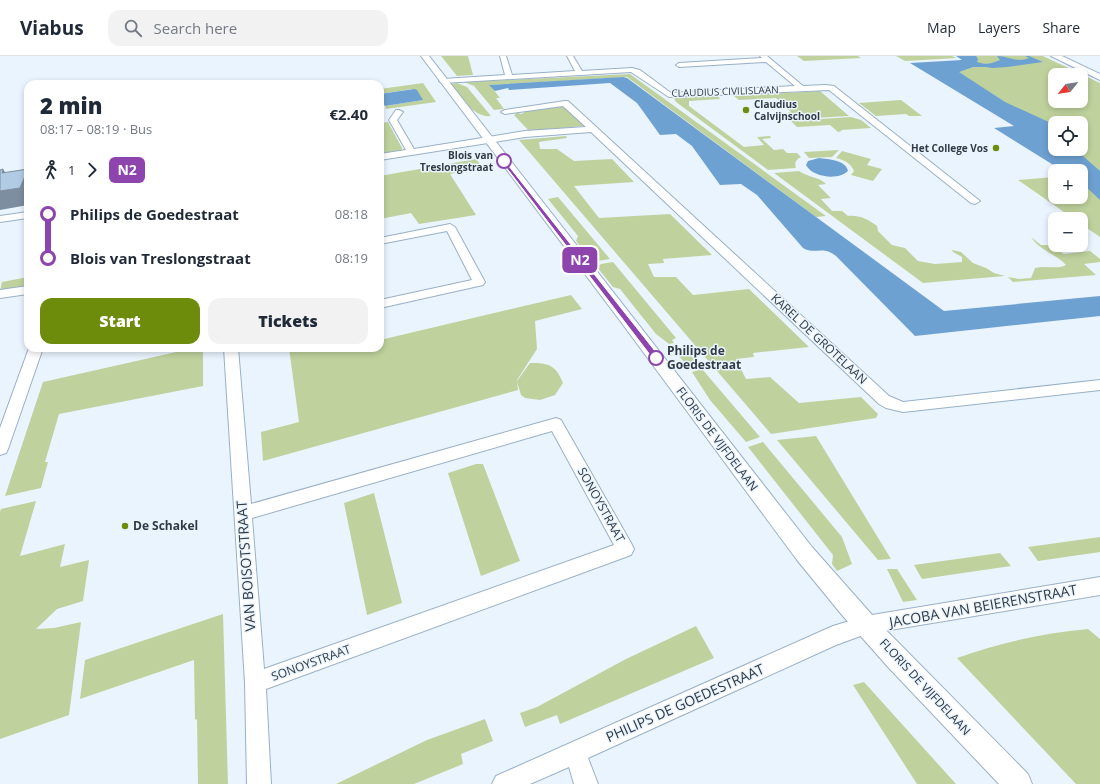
<!DOCTYPE html>
<meta charset="utf-8">
<style>
body{margin:0;font-family:"Open Sans",sans-serif;background:#f2f2f3;color:#1f2937;height:100vh;display:flex;flex-direction:column;font-size:15px;white-space:nowrap}
*{box-sizing:border-box;margin:0}
p{font-size:13px;color:#747a83}
.icon{flex:none;width:22px;height:22px;fill:none;stroke:currentColor;stroke-width:2;stroke-linecap:round;stroke-linejoin:round}
.map{position:relative;flex:1;overflow:hidden}
.drawer{position:absolute;left:24px;top:24px;width:360px;height:272px;display:flex;flex-direction:column;background:#fff;border-radius:12px;box-shadow:0 2px 6px #0003}
.drawer>*{flex:none}
.badge{padding:0 8px;border-radius:6px;font-size:14px;line-height:26px}
.needle{width:26px;rotate:240deg}
.buttons{position:absolute;left:1048px;top:12px;display:grid;gap:8px}
.buttons a{display:grid;place-items:center;width:40px;height:40px;border-radius:8px;background:#fff;box-shadow:0 2px 6px #0003;font-size:20px}
.map>.badge{position:absolute;translate:-50% -50%;box-shadow:0 0 0 2px #fff}
.legs{display:flex;align-items:center;gap:6px;height:44px;padding:0 16px;font-size:13px}
.legs p{margin-inline-start:auto}
.head{display:flex;align-items:center;justify-content:space-between;height:68px;padding:0 16px}
h1{font-size:22px;font-weight:800;line-height:30px}
.cta{display:flex;gap:8px;margin-top:auto;padding:8px 16px}
.cta a{flex:1;height:46px;border-radius:12px;background:#6e8c0b;color:#fff;font-size:16px;font-weight:800;line-height:46px;text-align:center}
.cta a+a{background:#f2f2f3;color:#1f2937}
ul{padding:0 16px;list-style:none}
li{display:flex;align-items:center;gap:14px;height:44px;font-size:15px}
li i{display:grid;place-items:center;width:6px;height:100%;margin:0 5px;background:currentColor}
li i::after{content:'';width:10px;height:10px;margin:-5px;border:3px solid;border-radius:50%;background:#fff}
li p{margin-inline-start:auto}
li:first-child i{background:linear-gradient(#0000 50%,currentColor 0)}
li:last-child i{background:linear-gradient(currentColor 50%,#0000 0)}
header{display:flex;align-items:center;gap:24px;box-sizing:border-box;height:56px;padding:0 20px;background:#fff;border-bottom:1px solid #e0e1e3}
header strong{font-size:19px}
nav{display:flex;gap:22px;margin-inline-start:auto;font-size:14px}
.search{width:280px;height:36px;background:#f2f2f3;display:flex;align-items:center;gap:10px;box-sizing:border-box;padding:0 14px;border-radius:12px;color:#747a83;font-size:15px}
.map>svg:first-child{display:block}
.green{fill:#bfd29d;fill-rule:evenodd}
.water{fill:#6da1d2}
.lines{fill:none;stroke-linecap:round;stroke-linejoin:round}
.minor-casing{stroke:#98b0c7;stroke-width:2}
.tertiary-casing{stroke:#98b0c7;stroke-width:2}
.minor{fill:#fff;fill-rule:evenodd}
.tertiary{fill:#fff;fill-rule:evenodd}
.shaded-wall{fill:#7d8ea0}
.building{fill:#b2cbe4;stroke:#7d8ea0}
.line-1{fill:#8e44ad;stroke:#fff}
.poi-dot{fill:#6e8c0b;stroke:#eaf4fe;stroke-width:1.5}
.stop-1-dot{fill:#fff;stroke:#8e44ad;stroke-width:2}
.labels{text-anchor:middle;stroke-width:3;stroke-linejoin:round;paint-order:stroke}
.far-street-label{font-size:10px;fill:#313b44;stroke:#eaf4fe}
.far-poi-label{font-size:10px;font-weight:bold;fill:#313b44;stroke:#eaf4fe;text-anchor:start}
.far-stop-label{font-size:10px;font-weight:bold;fill:#313b44;stroke:#eaf4fe;text-anchor:end}
.street-label{font-size:12px;fill:#313b44;stroke:#eaf4fe}
.stop-label{font-size:12px;font-weight:bold;fill:#313b44;stroke:#eaf4fe;text-anchor:start}
.poi-label{font-size:12px;font-weight:bold;fill:#313b44;stroke:#eaf4fe;text-anchor:start}
.near-street-label{font-size:14px;fill:#313b44;stroke:#eaf4fe}
</style>
<header>
<strong>Viabus</strong>
<div class="search"><svg class="icon" aria-label="search" viewBox="0 0 24 24"><circle cx="10" cy="10" r="6"/><path d="M15 15l6 6"/></svg>Search here</div>
<nav><a>Map</a><a>Layers</a><a>Share</a></nav>
</header>
<div class="map">
<svg width="1100" height="728" viewBox="0 0 1100 728">
<rect width="100%" height="100%" fill="#eaf4fe"/>
<g class="green">
<polygon points="441,0 468,0 473,19 457,20"/>
<polygon points="797,0 858,0 861,2 804,5"/>
<polygon points="896,0 952,0 957,2 905,5"/>
<path d="M 963,0 L 1043,0 L 1100,27 L 1100,181 L 1081,168 L 1081,163 L 1074,163 L 1018,124 L 1055,121 L 1055,141 L 1081,141 L 1081,115 L 1069,93 L 1081,93 L 1081,67 L 1055,67 L 1055,84 L 945,12 L 967,2 ZM 1055,19 L 1081,19 L 1081,45 L 1055,45 Z"/>
<polygon points="630,18 826,160 816,161 627,21 490,29 500,42 496,42 504,53 494,54 474,30 464,26"/>
<polygon points="423,27 436,46 386,53 385,50 423,44 412,33 380,38 380,33"/>
<path d="M 457,27 L 467,31 L 491,60 C 474,62 461,42 451,28 Z"/>
<polygon points="820,35 849,60 795,63 788,56 791,56 776,42 739,44 734,40"/>
<path d="M 718,40 L 720,43 L 689,45 L 689,50 L 744,91 L 764,89 L 757,81 L 770,80 L 771,82 L 762,83 L 774,94 L 783,93 L 787,97 L 797,97 L 801,101 C 796,104 794,106 796,112 L 768,114 L 676,46 L 674,42 Z"/>
<polygon points="901,44 922,60 909,60 906,58 876,60 859,47"/>
<polygon points="562,50 584,69 583,70 529,75 514,59 518,56 520,58 524,57 522,55"/>
<polygon points="851,61 861,64 871,72 841,74 842,75 838,76 830,69 797,71 791,65"/>
<polygon points="388,66 402,92 402,94 384,97 380,85 380,67"/>
<polygon points="566,80 567,82 539,86 540,93 557,93 574,105 612,103 634,126 574,130 599,162 670,158 712,199 663,203 664,207 648,208 654,221 676,221 693,239 749,233 809,291 753,297 754,301 736,303 746,323 770,321 799,347 861,341 878,358 876,362 771,378 519,84"/>
<polygon points="839,94 832,101 809,102 804,96"/>
<path d="M 842,95 L 871,103 L 867,109 L 882,113 L 873,125 L 851,119 L 854,115 C 851,107 844,104 836,102 Z"/>
<polygon points="476,103 483,112 450,118 476,159 419,168 411,157 380,163 380,120"/>
<path d="M 799,115 C 807,121 820,121 826,128 L 818,129 L 831,142 L 821,143 L 832,155 L 842,155 L 848,160 C 859,159 868,163 877,170 L 878,175 L 892,189 L 905,192 L 918,205 L 935,208 L 962,206 L 962,201 L 953,196 L 952,194 L 961,196 L 973,207 L 986,212 L 994,217 L 1005,220 L 923,227 L 774,117 Z"/>
<polygon points="558,141 610,203 592,206 576,185 578,180 548,143"/>
<path d="M 1031,181 L 1041,189 L 1049,189 L 1064,198 L 1090,195 L 1100,203 L 1100,206 L 1084,208 L 1096,219 L 1013,226 L 1008,221 L 1019,223 L 1031,222 L 1035,212 C 1046,209 1056,214 1066,209 C 1056,198 1039,194 1031,181 Z"/>
<polygon points="613,206 676,282 672,284 674,287 669,288 656,278 620,233 613,231 597,211 601,208"/>
<polygon points="28,221 28,231 0,235 2,226"/>
<path d="M 571,239 L 582,253 L 535,265 L 537,293 L 517,324 L 517,325 L 530,307 C 549,307 556,309 563,327 L 555,339 L 540,344 L 525,342 L 521,339 L 517,326 L 518,334 L 263,405 L 261,376 L 299,366 L 289,292 L 380,292 L 380,284 Z"/>
<polygon points="194,292 218,292 203,296 203,330 59,358 45,406 48,406 41,432 5,440 43,326"/>
<polygon points="685,293 698,308 688,311 675,295"/>
<polygon points="702,313 760,381 746,386 710,344 692,316"/>
<polygon points="816,380 891,503 878,504 777,384"/>
<polygon points="763,386 842,481 852,508 837,515 832,508 833,499 748,391"/>
<polygon points="476,408 483,408 520,505 481,520 448,417"/>
<polygon points="374,437 402,547 367,559 344,447"/>
<polygon points="36,445 20,500 65,488 60,511 89,504 83,545 57,553 36,573 54,572 81,566 69,659 0,683 0,456 1,453"/>
<polygon points="1100,481 1100,496 1038,505 1028,491"/>
<polygon points="1000,497 1011,510 922,523 914,509"/>
<polygon points="887,513 897,513 917,544 903,546"/>
<polygon points="223,558 228,728 198,728 197,663 195,664 194,604 80,643 85,604"/>
<polygon points="696,570 714,602 560,668 557,659 525,671 520,657 537,651 626,603"/>
<path d="M 1088,573 L 1100,583 L 1100,728 L 1076,728 L 957,602 C 999,587 1043,577 1088,573 Z"/>
<polygon points="864,626 956,728 917,728 853,629"/>
<polygon points="485,663 493,685 461,698 463,708 414,728 336,728 427,684"/>
</g>
<g class="water">
<path d="M 956,0 L 976,0 L 978,3 L 977,6 C 986,9 991,8 1000,4 L 997,0 C 1008,0 1017,7 1029,2 L 1025,0 L 1029,0 L 1043,6 L 1007,11 L 992,12 L 986,11 L 973,11 L 959,16 L 1005,46 L 1051,67 L 1055,74 L 1055,93 L 1075,93 L 1100,115 L 1100,144 L 1081,126 L 1081,115 L 1063,115 L 994,72 L 1014,70 L 910,7 L 962,4 Z"/>
<path d="M 623,21 L 627,22 L 944,255 L 1100,240 L 1100,260 L 915,280 L 836,200 C 823,189 815,199 803,192 L 757,139 L 741,128 L 720,129 L 692,90 L 676,78 L 660,79 L 637,47 L 610,27 L 509,34 L 508,32 L 495,35 L 489,29 Z"/>
<polygon points="414,33 417,34 423,44 385,50 383,47 380,48 380,38"/>
<path d="M 819,102 C 828,103 846,104 848,115 C 838,125 812,121 806,109 L 808,105 Z"/>
</g>
<g class="lines">
<g class="minor-casing">
<g id="minor">
<polygon points="500,0 506,0 512,19 575,15 567,0 573,0 582,15 632,12 640,14 671,37 795,30 766,6 679,11 676,9 679,7 762,2 760,0 767,0 803,30 825,29 834,30 980,145 975,148 971,147 829,34 669,41 631,16 443,27 439,25 443,23 505,19"/>
<polygon points="565,45 568,45 889,340 903,346 1100,324 1100,334 903,356 886,352 879,348 591,76 525,81 380,104 380,98 406,94 389,64 396,54 399,54 403,56 397,64 414,93 525,75 586,71 563,50 505,58 501,56 505,54"/>
<polygon points="28,156 28,162 0,166 0,160"/>
<polygon points="450,168 455,171 485,226 483,229 380,252 380,244 472,224 447,175 380,188 380,182"/>
<polygon points="28,230 28,238 0,242 0,234"/>
<polygon points="29,292 43,292 8,393 6,397 0,399 0,372"/>
<path d="M 224,292 L 238,292 L 251,448 L 556,362 L 561,364 L 631,487 L 634,493 L 631,499 L 266,633 L 271,728 L 247,728 L 245,627 ZM 552,375 L 614,489 L 264,613 L 252,462 Z"/>
<polygon points="1100,521 1100,539 866,578 836,589 588,702 598,728 574,728 569,711 530,728 492,728 496,720 833,570 866,560"/>
</g>
</g>
<g class="tertiary-casing">
<g id="tertiary">
<polygon points="421,0 429,0 812,491 881,569 1028,718 1032,728 999,728 888,611 842,559 797,504 621,266"/>
<polygon points="1051,0 1062,0 1100,18 1100,24"/>
</g>
</g>
<use href="#minor" class="minor"/>
<use href="#tertiary" class="tertiary"/>
</g>
<polygon class="shaded-wall" points="3,113 14,130 28,114 28,149 0,154 0,135 2,117"/>
<polygon class="building" points="3,113 2,117 28,113 20,132 0,135 0,114"/>
<polygon class="line-1" points="504,104 659,300 659,304 654,304 502,106"/>
<g class="poi-dot">
<circle cx="746" cy="54" r="4"/>
<circle cx="996" cy="92" r="4"/>
<circle cx="125" cy="470" r="4"/>
</g>
<g class="stop-1-dot">
<circle cx="504" cy="105" r="7"/>
<circle cx="656" cy="302" r="7"/>
</g>
<g class="labels">
<g class="far-street-label">
<text transform="translate(725 35) rotate(-2)" y="4">CLAUDIUS CIVILISLAAN</text>
</g>
<g class="far-poi-label">
<text x="754" y="52">Claudius<tspan x="754" dy="12">Calvijnschool</tspan></text>
<text x="988" y="96" text-anchor="end">Het College Vos</text>
</g>
<g class="far-stop-label">
<text x="493" y="103">Blois van<tspan x="493" dy="12">Treslongstraat</tspan></text>
</g>
<g class="street-label">
<text transform="translate(819 283) rotate(43)" y="4">KAREL DE GROTELAAN</text>
<text transform="translate(717 383) rotate(53)" y="4">FLORIS DE VIJFDELAAN</text>
<text transform="translate(601 449) rotate(61)" y="4">SONOYSTRAAT</text>
<text transform="translate(311 607) rotate(-20)" y="4">SONOYSTRAAT</text>
<text transform="translate(925 631) rotate(47)" y="4">FLORIS DE VIJFDELAAN</text>
</g>
<g class="stop-label">
<text x="667" y="299">Philips de<tspan x="667" dy="14">Goedestraat</tspan></text>
</g>
<g class="poi-label">
<text x="133" y="474">De Schakel</text>
</g>
<g class="near-street-label">
<text transform="translate(246 510) rotate(-94)" y="5">VAN BOISOTSTRAAT</text>
<text transform="translate(983 550) rotate(-10)" y="5">JACOBA VAN BEIERENSTRAAT</text>
<text transform="translate(685 647) rotate(-24)" y="5">PHILIPS DE GOEDESTRAAT</text>
</g>
</g>
</svg>
<div class="buttons">
<a><svg class="needle" viewBox="-14 -14 28 28"><path d="M0-13l5 13h-10z" fill="#e53935"/><path d="M0 13l5-13h-10z" fill="#747a83"/></svg></a>
<a><svg class="icon" aria-label="locate" viewBox="0 0 24 24"><circle cx="12" cy="12" r="6"/><path d="M12 2v4M12 18v4M2 12h4M18 12h4"/></svg></a>
<a>+</a>
<a>−</a>
</div>
<b class="badge" style="left:580px;top:204px;background:#8e44ad;color:#fff">N2</b>
<section class="drawer">
<div class="head"><div><h1>2 min</h1><p>08:17 – 08:19 · Bus</p></div><b>€2.40</b></div>
<div class="legs"><svg class="icon" aria-label="walk" viewBox="0 0 24 24"><circle cx="13" cy="4" r="2"/><path d="M13 8l-2 6 4 7M11 14l-3 7M7 12l3-4h3l4 4"/></svg>1<svg class="icon" aria-label="forward" viewBox="0 0 24 24"><path d="M9 5l7 7-7 7"/></svg><b class="badge" style="background:#8e44ad;color:#fff">N2</b></div>
<ul>
<li><i style="color:#8e44ad"></i><b>Philips de Goedestraat</b><p>08:18</p></li>
<li><i style="color:#8e44ad"></i><b>Blois van Treslongstraat</b><p>08:19</p></li>
</ul>
<div class="cta"><a>Start</a><a>Tickets</a></div>
</section>
</div>
